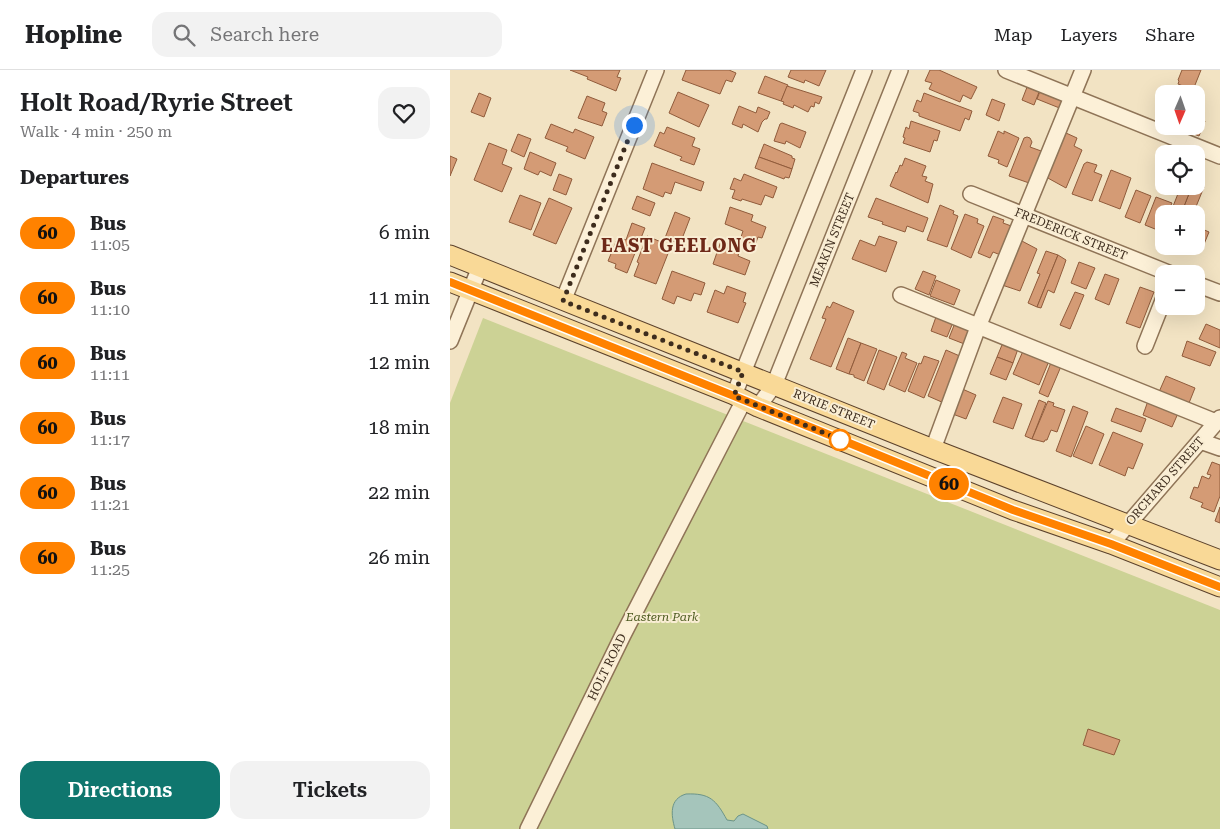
<!DOCTYPE html>
<meta charset="utf-8">
<style>
body{margin:0;font-family:"Roboto Serif",serif;background:#f2f2f2;color:#202124;height:100vh;display:flex;flex-direction:column;font-size:19px;white-space:nowrap}
*{box-sizing:border-box;margin:0}
p{font-size:16px;color:#757577}
.icon{flex:none;width:28px;height:28px;fill:none;stroke:currentColor;stroke-width:2;stroke-linecap:round;stroke-linejoin:round}
.map{position:relative;flex:1;overflow:hidden}
.drawer{display:flex;flex-direction:column;background:#fff;width:450px}
.drawer>*{flex:none}
.badge{padding:0 10px;border-radius:16px;font-size:18px;line-height:32px}
.needle{width:32px;rotate:182deg}
.buttons{position:absolute;left:705px;top:15px;display:grid;gap:10px}
.buttons a{display:grid;place-items:center;width:50px;height:50px;border-radius:10px;background:#fff;box-shadow:0 5px 20px #0002;font-size:25px}
.you{position:absolute;width:25px;height:25px;margin:-12px;border:4px solid #fff;border-radius:50%;background:#1a73e8;box-shadow:0 0 0 8px #1a73e833}
.map>.badge{position:absolute;translate:-50% -50%;box-shadow:0 0 0 2px #fff}
h2{padding:0 20px;font-size:19px;line-height:45px}
.round{display:grid;place-items:center;flex:none;width:52px;height:52px;border-radius:15px;background:#f2f2f2}
.overview{display:flex;align-items:center;justify-content:space-between;height:85px;padding:0 20px}
h1{font-size:24px;font-weight:600;line-height:38px}
.action{display:flex;gap:10px;margin-top:auto;padding:10px 20px}
.action a{flex:1;height:58px;border-radius:15px;background:#0f766e;color:#fff;font-size:20px;font-weight:600;line-height:58px;text-align:center}
.action a+a{background:#f2f2f2;color:#202124}
ul{padding:0;list-style:none}
li{display:flex;align-items:center;gap:15px;height:65px;padding:0 20px}
li div{flex:1}
li b{display:block;font-size:19px}
li em{font-style:normal}
li .badge{min-width:55px;font-weight:700;text-align:center}
header{display:flex;align-items:center;gap:30px;box-sizing:border-box;height:70px;padding:0 25px;background:#fff;border-bottom:1px solid #e0e0e0}
header strong{font-size:24px}
nav{display:flex;gap:28px;margin-inline-start:auto;font-size:18px}
.search{width:350px;height:45px;background:#f2f2f2;display:flex;align-items:center;gap:12px;box-sizing:border-box;padding:0 18px;border-radius:15px;color:#757577;font-size:19px}
main{display:flex;flex:1;min-height:0}
.map>svg:first-child{display:block}
.green{fill:#ccd295}
.water{fill:#a5c5bb;stroke:#6b9489}
.building{fill:#d49b75;stroke:#905b3b}
.lines{fill:none;stroke-linecap:round;stroke-linejoin:round}
.minor-casing{stroke:#8f7457;stroke-width:18}
.major-casing{stroke:#5c422c;stroke-width:21}
.minor{stroke:#fcf0d7;stroke-width:15}
.major{stroke:#f9d997;stroke-width:19}
.line-casing{stroke:#fff;stroke-width:11}
.line{stroke:#ff8200;stroke-width:8}
.walk{stroke:#3d2c1d;stroke-width:5;stroke-dasharray:0 9}
.stop-dot{fill:#fff;stroke:#ff8200;stroke-width:2.5}
.labels{text-anchor:middle;stroke-width:4;stroke-linejoin:round;paint-order:stroke}
.street-label{font-size:12px;fill:#3d2c1d;stroke:#f9edd3}
.park-label{font-size:12px;font-style:italic;fill:#4e5b21;stroke:#f9edd3}
.district-label{font-size:18px;font-weight:bold;letter-spacing:1px;fill:#6e2918;stroke:#f9edd3}
</style>
<header>
<strong>Hopline</strong>
<div class="search"><svg class="icon" aria-label="search" viewBox="0 0 24 24"><circle cx="10" cy="10" r="6"/><path d="M15 15l6 6"/></svg>Search here</div>
<nav><a>Map</a><a>Layers</a><a>Share</a></nav>
</header>
<main>
<section class="drawer">
<div class="overview"><div><h1>Holt Road/Ryrie Street</h1><p>Walk · 4 min · 250 m</p></div><a class="round"><svg class="icon" aria-label="heart" viewBox="0 0 24 24"><path d="M12 20l-8-8c-3-5 5-10 8-4 3-6 11-1 8 4z"/></svg></a></div>
<h2>Departures</h2>
<ul>
<li><span class="badge" style="background:#ff8200;color:#111">60</span><div><b>Bus</b><p>11:05</p></div><em>6 min</em></li>
<li><span class="badge" style="background:#ff8200;color:#111">60</span><div><b>Bus</b><p>11:10</p></div><em>11 min</em></li>
<li><span class="badge" style="background:#ff8200;color:#111">60</span><div><b>Bus</b><p>11:11</p></div><em>12 min</em></li>
<li><span class="badge" style="background:#ff8200;color:#111">60</span><div><b>Bus</b><p>11:17</p></div><em>18 min</em></li>
<li><span class="badge" style="background:#ff8200;color:#111">60</span><div><b>Bus</b><p>11:21</p></div><em>22 min</em></li>
<li><span class="badge" style="background:#ff8200;color:#111">60</span><div><b>Bus</b><p>11:25</p></div><em>26 min</em></li>
</ul>
<div class="action"><a>Directions</a><a>Tickets</a></div>
</section>
<div class="map">
<svg width="770" height="759" viewBox="0 0 770 759">
<rect width="100%" height="100%" fill="#f2e3c3"/>
<polygon class="green" points="33,248 770,540 770,759 0,759 0,333"/>
<path class="water" d="M 236,724 C 260,723 266,730 277,750 L 284,751 L 288,746 L 293,744 L 317,756 L 318,759 L 225,759 C 221,745 219,729 236,724 Z"/>
<g class="building">
<polygon points="120,0 170,0 167,7 171,8 166,21 137,9 138,7"/>
<polygon points="236,0 279,0 286,3 282,12 276,10 270,24 232,10"/>
<polygon points="341,0 376,0 369,16 355,10 354,13 338,7"/>
<polygon points="480,0 489,0 527,17 521,29 513,25 510,32 479,19 482,13 475,11"/>
<polygon points="732,0 751,0 743,20 728,14 729,11 728,10"/>
<polygon points="315,6 338,15 331,31 308,23"/>
<polygon points="579,12 591,17 584,35 572,30"/>
<polygon points="337,16 372,27 369,34 365,32 364,37 361,36 358,42 344,35 343,38 333,34 334,32 331,31"/>
<polygon points="592,16 617,26 612,39 587,29"/>
<polygon points="228,22 259,35 249,57 219,43"/>
<polygon points="29,23 41,28 34,47 21,42"/>
<polygon points="474,23 522,41 519,50 515,48 510,61 469,46 469,43 463,41 467,30 471,32"/>
<polygon points="137,26 155,33 152,41 157,43 152,56 128,48"/>
<polygon points="542,29 555,34 549,51 536,45"/>
<polygon points="289,36 306,43 308,37 320,42 317,49 315,49 312,52 308,62 293,54 292,58 282,54"/>
<polygon points="746,48 755,51 749,66 731,59 732,56 746,56"/>
<polygon points="461,51 490,61 487,71 484,70 480,82 453,73 455,68 453,67 456,57 459,59"/>
<polygon points="332,53 356,62 350,78 336,71 335,74 324,71 330,54"/>
<polygon points="101,54 123,63 125,59 144,67 135,89 116,81 118,77 95,68"/>
<polygon points="217,57 245,68 242,76 250,79 244,95 230,90 232,87 204,76 210,62 214,64"/>
<polygon points="548,61 554,64 554,61 569,68 557,97 548,93 549,90 538,86"/>
<polygon points="616,63 627,68 624,76 632,80 616,118 596,107"/>
<polygon points="68,64 81,69 74,87 61,81"/>
<polygon points="577,67 580,68 582,72 580,77 594,82 582,114 559,106 574,68"/>
<polygon points="39,73 57,80 52,94 62,98 52,122 24,110"/>
<polygon points="314,74 342,86 342,88 345,89 342,99 309,87"/>
<polygon points="80,82 106,93 101,106 90,101 88,105 74,99"/>
<polygon points="0,86 7,89 0,106"/>
<polygon points="309,87 342,99 339,108 335,107 334,109 305,98"/>
<polygon points="455,88 476,96 472,106 477,107 475,111 483,114 478,133 440,116 446,102 447,103 450,95 452,96"/>
<polygon points="637,92 647,95 644,102 652,105 642,131 622,124 634,94"/>
<polygon points="202,93 254,112 251,121 225,112 221,124 215,122 213,127 193,119"/>
<polygon points="661,100 681,108 670,139 649,131"/>
<polygon points="109,104 122,109 116,125 103,120"/>
<polygon points="294,104 327,117 323,128 315,125 311,135 292,129 291,131 282,128 285,120 280,119 284,108 291,111"/>
<polygon points="746,114 754,117 743,144 731,144 742,116 746,116"/>
<polygon points="731,116 742,116 731,144 720,144"/>
<polygon points="686,120 701,126 690,153 675,147"/>
<polygon points="70,125 91,133 81,160 59,152"/>
<polygon points="187,126 205,133 200,146 182,139"/>
<polygon points="706,127 722,133 717,144 714,144 714,153 710,161 695,155"/>
<polygon points="99,128 122,138 106,174 83,165"/>
<polygon points="426,128 478,148 473,162 457,156 455,162 432,154 433,152 418,147"/>
<polygon points="490,135 504,141 503,144 508,146 497,177 477,170"/>
<polygon points="280,137 303,145 301,151 316,157 312,168 308,167 305,175 290,170 293,161 275,154"/>
<polygon points="225,142 240,148 230,174 215,168"/>
<polygon points="515,144 528,149 527,153 534,156 521,188 501,179"/>
<polygon points="543,146 554,150 553,153 564,157 553,186 543,182 540,188 528,183"/>
<polygon points="182,153 195,158 177,203 165,198 166,194 158,191 168,167 176,170"/>
<polygon points="746,153 751,155 750,158 759,162 752,179 745,176 746,176"/>
<polygon points="197,166 211,172 209,177 219,181 206,214 184,206 189,193 187,192"/>
<polygon points="429,166 447,172 436,202 402,189 410,170 425,176"/>
<polygon points="570,170 587,179 570,221 552,215"/>
<polygon points="271,171 290,178 288,186 300,191 295,205 263,194"/>
<polygon points="596,181 608,185 587,237 578,233 590,204 587,203"/>
<polygon points="608,185 616,190 614,196 604,223 598,220 591,238 587,237"/>
<polygon points="629,192 645,198 636,219 621,213"/>
<polygon points="222,201 255,213 251,225 244,223 241,231 227,226 224,234 212,229"/>
<polygon points="473,201 486,206 479,225 465,219"/>
<polygon points="655,204 669,209 659,235 645,229"/>
<polygon points="486,210 510,220 504,235 480,226"/>
<polygon points="277,216 296,223 293,232 296,233 288,253 257,242 265,220 274,224"/>
<polygon points="690,217 704,222 690,258 676,253"/>
<polygon points="625,222 634,225 620,259 610,255"/>
<polygon points="383,232 404,241 381,297 360,289 376,249 372,248 377,236 380,238"/>
<polygon points="487,244 504,250 497,267 481,261"/>
<polygon points="505,253 523,260 517,275 499,268"/>
<polygon points="756,254 770,260 770,278 749,269"/>
<polygon points="398,268 411,273 399,304 386,299"/>
<polygon points="554,270 569,276 563,293 547,287"/>
<polygon points="737,271 766,282 760,296 732,286"/>
<polygon points="411,273 427,279 414,311 404,307 404,305 399,304"/>
<polygon points="429,280 447,287 434,320 417,313"/>
<polygon points="496,280 512,287 494,333 478,326"/>
<polygon points="573,281 599,291 589,315 563,304"/>
<polygon points="452,282 457,284 455,288 467,293 455,322 439,315"/>
<polygon points="474,286 489,291 474,328 458,321 469,293 471,294"/>
<polygon points="547,287 563,293 556,310 540,304"/>
<polygon points="602,290 612,294 598,327 589,323"/>
<polygon points="716,306 745,318 739,333 709,322"/>
<polygon points="510,318 526,325 516,349 500,343"/>
<polygon points="553,327 572,334 563,359 543,352"/>
<polygon points="699,328 729,341 722,357 693,345"/>
<polygon points="589,330 596,333 582,369 575,366"/>
<polygon points="598,331 604,333 603,336 615,340 607,362 601,360 597,370 595,370 594,372 582,369"/>
<polygon points="623,336 638,342 621,387 606,381"/>
<polygon points="666,338 696,349 691,362 661,351"/>
<polygon points="636,356 654,364 642,394 623,386"/>
<polygon points="663,362 693,374 683,399 678,397 675,406 649,395"/>
<polygon points="762,392 770,395 770,426 764,442 751,437 753,433 740,428 744,417 748,418 752,406 759,409 761,405 757,404"/>
<polygon points="770,437 770,453 765,451"/>
<polygon points="638,659 670,670 664,685 633,675"/>
</g>
<g class="lines">
<g class="minor-casing">
<g id="minor">
<polyline points="556,0 770,86"/>
<polyline points="521,124 721,204"/>
<polyline points="746,214 770,223"/>
<polyline points="451,225 766,352"/>
<polyline points="113,231 206,0"/>
<polyline points="0,271 30,197"/>
<polyline points="695,276 714,228"/>
<polyline points="284,325 414,0"/>
<polyline points="308,337 324,315 450,0"/>
<polyline points="750,371 770,378"/>
<polyline points="483,379 528,257 633,0"/>
<polyline points="661,474 770,348"/>
<polyline points="78,759 173,565 294,330"/>
</g>
</g>
<g class="major-casing">
<g id="major">
<polyline points="0,185 483,379 770,490"/>
<polyline points="0,212 284,325 308,337 563,440 661,474 770,517"/>
</g>
</g>
<use href="#minor" class="minor"/>
<use href="#major" class="major"/>
</g>
<g class="lines">
<g class="line-casing">
<polyline id="line" points="0,212 284,326 563,440 661,474 770,517"/>
</g>
<use href="#line" class="line"/>
<polyline class="walk" points="184,55 113,231 293,302 284,326 399,373 390,370"/>
</g>
<circle class="stop-dot" cx="390" cy="370" r="10"/>
<g class="labels">
<g class="street-label">
<text transform="translate(621 164) rotate(22)" y="4">FREDERICK STREET</text>
<text transform="translate(382 170) rotate(-68)" y="4">MEAKIN STREET</text>
<text transform="translate(384 339) rotate(22)" y="4">RYRIE STREET</text>
<text transform="translate(715 411) rotate(-49)" y="4">ORCHARD STREET</text>
<text transform="translate(157 597) rotate(-64)" y="4">HOLT ROAD</text>
</g>
<g class="park-label">
<text x="212" y="551">Eastern Park</text>
</g>
<g class="district-label">
<text x="229" y="182">EAST GEELONG</text>
</g>
</g>
</svg>
<div class="buttons">
<a><svg class="needle" viewBox="-14 -14 28 28"><path d="M0-13l5 13h-10z" fill="#e53935"/><path d="M0 13l5-13h-10z" fill="#757577"/></svg></a>
<a><svg class="icon" aria-label="locate" viewBox="0 0 24 24"><circle cx="12" cy="12" r="6"/><path d="M12 2v4M12 18v4M2 12h4M18 12h4"/></svg></a>
<a>+</a>
<a>−</a>
</div>
<div class="you" style="left:184px;top:55px"></div>
<b class="badge" style="left:499px;top:414px;background:#ff8200;color:#111">60</b>
</div>
</main>
